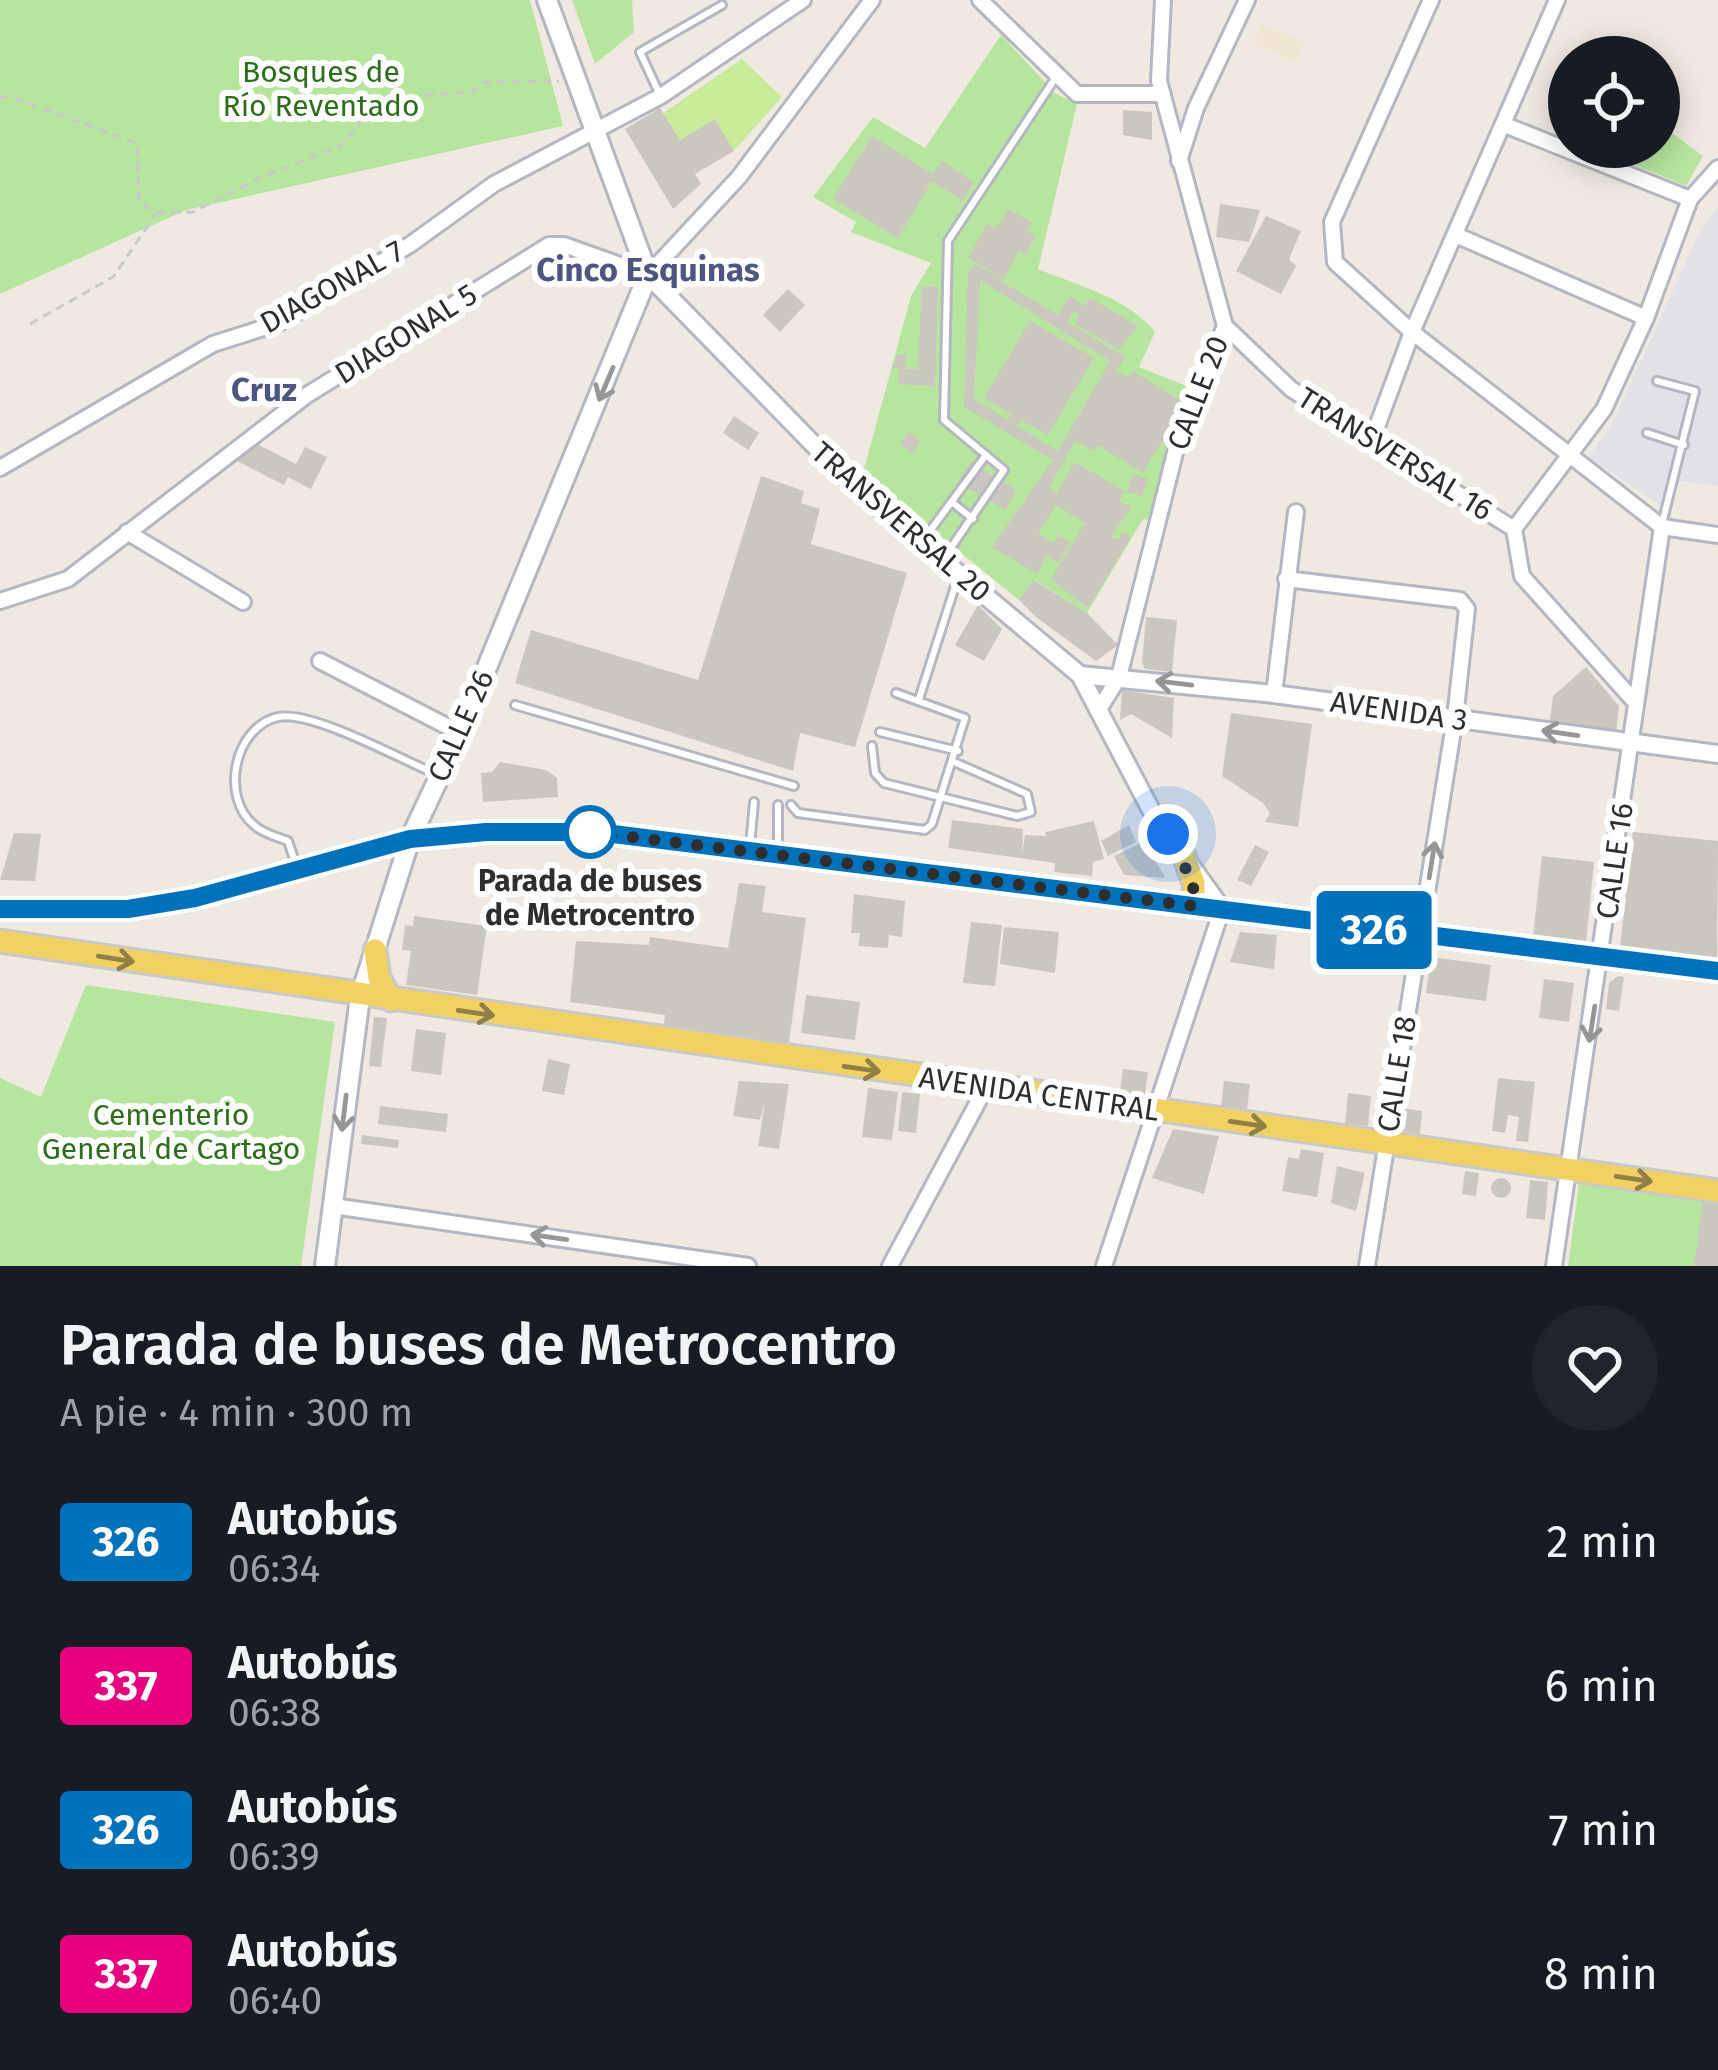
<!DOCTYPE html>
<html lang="es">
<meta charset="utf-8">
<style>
body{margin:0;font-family:"Fira Sans",sans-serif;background:#20242c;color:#f1f3f6;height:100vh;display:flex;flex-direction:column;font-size:45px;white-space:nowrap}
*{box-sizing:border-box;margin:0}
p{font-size:39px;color:#9ea1a6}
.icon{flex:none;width:66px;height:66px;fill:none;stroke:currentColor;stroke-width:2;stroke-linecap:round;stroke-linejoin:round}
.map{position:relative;height:1266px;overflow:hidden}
.side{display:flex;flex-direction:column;background:#171b24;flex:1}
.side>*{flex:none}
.badge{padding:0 24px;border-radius:9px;font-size:42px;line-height:78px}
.buttons{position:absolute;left:1548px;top:36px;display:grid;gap:24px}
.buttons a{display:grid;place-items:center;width:132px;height:132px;border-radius:50%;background:#171b24;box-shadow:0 6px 30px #0003;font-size:60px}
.you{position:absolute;width:60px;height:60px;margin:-30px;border:9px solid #fff;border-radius:50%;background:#1a73e8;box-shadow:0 0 0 18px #1a73e833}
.map>.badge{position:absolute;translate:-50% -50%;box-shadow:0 0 0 6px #fff}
.round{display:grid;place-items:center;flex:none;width:126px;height:126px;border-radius:63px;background:#20242c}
.overview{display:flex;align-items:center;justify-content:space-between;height:204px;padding:0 60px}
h1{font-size:57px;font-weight:600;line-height:90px}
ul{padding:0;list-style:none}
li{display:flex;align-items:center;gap:36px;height:144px;padding:0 60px}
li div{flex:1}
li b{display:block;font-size:45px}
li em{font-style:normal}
li .badge{min-width:132px;font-weight:700;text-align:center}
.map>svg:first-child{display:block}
.industrial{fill:#e3e1e8}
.education{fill:#f0e6d1}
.green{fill:#b6e59e}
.pitch{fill:#c9ec9a}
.building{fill:#cbc7bf;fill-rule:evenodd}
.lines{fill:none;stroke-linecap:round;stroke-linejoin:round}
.service-casing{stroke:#b4b7c1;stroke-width:12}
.minor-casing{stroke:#b4b7c1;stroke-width:20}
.tertiary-casing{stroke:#b4b7c1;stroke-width:22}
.secondary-casing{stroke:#b4b7c1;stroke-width:24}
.primary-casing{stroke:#c9c9c9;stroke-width:27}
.path{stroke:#c9c9c9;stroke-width:3;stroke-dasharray:9 6;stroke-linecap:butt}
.service{stroke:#fff;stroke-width:6}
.minor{stroke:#fff;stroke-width:14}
.tertiary{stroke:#fff;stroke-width:16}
.secondary{stroke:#fff;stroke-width:18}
.primary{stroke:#f2d163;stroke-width:21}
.oneway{stroke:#969696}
.oneway2{stroke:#908048}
.line-casing{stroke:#fff;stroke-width:27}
.line{stroke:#0072bc;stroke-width:18}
.walk{stroke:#2e2e2e;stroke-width:12;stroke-dasharray:0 21.6}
.stop-dot{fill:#fff;stroke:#0072bc;stroke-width:6}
.labels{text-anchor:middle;stroke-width:12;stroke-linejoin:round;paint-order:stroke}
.park-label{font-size:30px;fill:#2c6e1b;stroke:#fff}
.street-label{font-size:30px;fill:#2e2e2e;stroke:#fff}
.stop-label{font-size:30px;font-weight:bold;fill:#2e2e2e;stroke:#fff}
.neighbourhood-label{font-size:33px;font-weight:bold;fill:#4d5680;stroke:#fff}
</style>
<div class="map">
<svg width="1718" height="1266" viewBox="0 0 1718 1266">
<rect width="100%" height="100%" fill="#efe9e1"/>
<polygon class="industrial" points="1718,206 1718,486 1680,481 1663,507 1589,457 1614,420 1696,240"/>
<polygon class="education" points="1261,24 1305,43 1296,63 1254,43"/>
<g class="green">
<polygon points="0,0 530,0 563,126 186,210 0,294"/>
<polygon points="572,0 632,0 634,32 595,64"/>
<path d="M 1001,35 L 1055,93 L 1077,104 L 1038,269 C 1076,285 1129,298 1155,332 L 1139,367 L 1189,387 L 1162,469 L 1153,520 L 1143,519 L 1087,613 L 1035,580 L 1019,600 L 863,473 L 911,296 L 931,263 L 851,232 L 856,222 L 813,197 L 873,117 L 925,148 Z"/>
<polygon points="1659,102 1680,113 1669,131 1703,156 1686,186 1592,147 1659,147"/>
<polygon points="86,985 335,1022 301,1266 0,1266 0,1078 41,1097"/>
<polygon points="1579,1184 1718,1204 1718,1266 1568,1266"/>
</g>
<polygon class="pitch" points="742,59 782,97 734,151 716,121 680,140 663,113"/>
<g class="building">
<polygon points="660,108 680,140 715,119 734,151 695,174 701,184 673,209 625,129"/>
<polygon points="1123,110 1152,112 1152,140 1123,135"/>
<polygon points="872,136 933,174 942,161 974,182 963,201 932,181 898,238 833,199"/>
<polygon points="1220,204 1260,210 1249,242 1216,237"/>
<path d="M 1009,209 L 1032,223 L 1027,231 L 1036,236 L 1025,255 L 1019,251 L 1002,282 L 1058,315 L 1070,296 L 1085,306 L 1090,298 L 1138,326 L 1119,350 L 1075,324 L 1080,315 L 1074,311 L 1067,322 L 1125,357 L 1116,371 L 1129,377 L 1133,371 L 1180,400 L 1170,419 L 1174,422 L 1143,473 L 1098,445 L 1094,451 L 1075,441 L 1049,488 L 1057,493 L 1075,462 L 1124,491 L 1119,501 L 1131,508 L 1111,536 L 1118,540 L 1122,532 L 1131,537 L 1088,608 L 1051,579 L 1085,523 L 1056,505 L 1038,534 L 1053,543 L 1058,535 L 1070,543 L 1059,563 L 1047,556 L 1037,574 L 992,547 L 1053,460 L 964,407 L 968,273 L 974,264 L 998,275 L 968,258 L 987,224 L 995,228 ZM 980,280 L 1110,361 L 1058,451 L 1017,426 L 1021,420 L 1048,435 L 1094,358 L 1030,321 L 984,398 L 1011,414 L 1007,420 L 974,399 Z"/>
<polygon points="1266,216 1301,231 1289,259 1296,266 1281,294 1236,271"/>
<polygon points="922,286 938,287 935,386 899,384 899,368 893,368 897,355 906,355 905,369 918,369"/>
<polygon points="788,289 805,305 780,332 763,315"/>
<polygon points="734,416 759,433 748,450 723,433"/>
<polygon points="909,432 921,442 912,453 900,443"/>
<polygon points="253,442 296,464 305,447 327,457 311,489 288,477 284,485 233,459"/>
<polygon points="970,462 1017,490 1005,510 958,482"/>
<polygon points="1133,474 1148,479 1142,496 1127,492"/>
<polygon points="761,476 804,491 801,503 820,509 811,544 907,573 855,747 800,733 793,771 515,683 531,630 698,680"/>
<polygon points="1034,580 1087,613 1118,645 1096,661 1036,617 1019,600"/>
<polygon points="978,605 1002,629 984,661 955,645"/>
<polygon points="1146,617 1177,620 1172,672 1145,669 1142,663"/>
<polygon points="1586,667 1619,706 1616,736 1549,727 1553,696"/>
<polygon points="1122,690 1174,698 1172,738 1131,714 1120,720"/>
<polygon points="1231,713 1312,724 1298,827 1265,822 1270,813 1263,803 1222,776"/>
<polygon points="500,762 546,770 557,778 558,797 483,802 481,773 492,772"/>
<polygon points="952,820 1023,829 1022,854 1025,835 1046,836 1045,832 1094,821 1104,859 1093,862 1092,876 1054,872 1055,863 948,848"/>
<polygon points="1129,825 1136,842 1108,856 1101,841"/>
<polygon points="1633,832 1718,841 1717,966 1619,955"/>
<polygon points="14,833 41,834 35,881 0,880"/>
<polygon points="1145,841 1165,878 1124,875 1114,856"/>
<polygon points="1255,845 1269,852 1251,886 1237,880"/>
<polygon points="1542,856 1594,862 1586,942 1533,936"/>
<polygon points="739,883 766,886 762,912 806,918 788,1050 663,1029 665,1015 570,1002 576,941 649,945 650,937 728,948"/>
<polygon points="1316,891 1342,894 1340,910 1314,906"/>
<polygon points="854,894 905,901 902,937 889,935 888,948 858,946 860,933 851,933"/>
<polygon points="414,916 487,926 477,995 406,985 411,951 402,950 405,925 413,926"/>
<polygon points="971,922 1002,925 995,986 963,983"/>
<polygon points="1004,927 1059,932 1055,973 1000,964"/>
<polygon points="1240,932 1277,935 1274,969 1230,962"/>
<polygon points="1431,957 1491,965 1486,1001 1426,993"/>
<polygon points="1618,976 1624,977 1619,1011 1606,1009 1609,983"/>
<polygon points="1544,979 1574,983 1569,1022 1539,1018"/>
<polygon points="806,995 860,1002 855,1040 801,1033"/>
<polygon points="374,1017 387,1018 381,1067 369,1066"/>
<polygon points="416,1029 446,1033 441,1075 411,1071"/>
<polygon points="548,1059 570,1064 564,1095 542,1091"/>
<polygon points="1123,1069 1148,1072 1145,1094 1120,1091"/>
<polygon points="1498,1078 1535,1082 1528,1142 1516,1141 1519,1117 1508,1115 1505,1133 1492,1131"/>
<polygon points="739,1081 789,1084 779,1149 758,1146 765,1102 760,1120 733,1116"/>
<polygon points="1224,1081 1250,1084 1247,1110 1221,1107"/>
<polygon points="868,1088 898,1092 892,1140 862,1137"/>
<polygon points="902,1092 920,1094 916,1133 898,1131"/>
<polygon points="1348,1093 1371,1096 1368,1126 1345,1124"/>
<polygon points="380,1106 448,1114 446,1132 378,1124"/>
<polygon points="1400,1108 1422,1111 1420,1134 1398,1131"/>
<polygon points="1173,1129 1219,1136 1204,1194 1152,1178"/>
<polygon points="362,1135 399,1140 398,1148 361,1144"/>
<polygon points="1301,1149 1324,1153 1317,1197 1282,1191 1288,1157 1299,1159"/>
<polygon points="1337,1166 1365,1173 1356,1211 1331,1203"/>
<polygon points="1465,1171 1479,1173 1476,1196 1462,1194"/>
<circle cx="1501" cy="1188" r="10"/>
<polygon points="1530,1180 1548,1182 1545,1220 1526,1218"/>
<polygon points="1703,1202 1718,1204 1718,1266 1694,1266"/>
</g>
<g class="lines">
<g class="service-casing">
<g id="service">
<polyline points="659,93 640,52 722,5"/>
<polyline points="1657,381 1695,391 1662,524"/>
<polyline points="1647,433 1684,445"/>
<polyline points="953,503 973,519"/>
<polyline points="924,539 986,455"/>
<polyline points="944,558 1004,470 944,420 948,241 1056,77"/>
<polyline points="919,699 958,577"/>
<polyline points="515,705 794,786"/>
<polyline points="880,732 958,751"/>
<polyline points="872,746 875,773 884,783 1017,816 1031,812 1027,794 954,762"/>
<polyline points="778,805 778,850"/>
<polyline points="791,805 798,813 925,830 932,824 965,718 896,693"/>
<polyline points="750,846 754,802"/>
<path d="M 296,865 L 288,841 C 277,837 262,833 254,825 C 220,797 234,727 278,717 C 312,710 402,760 436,774"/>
</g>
</g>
<g class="minor-casing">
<g id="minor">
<polyline points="980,0 1077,94 1163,94"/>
<polyline points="1431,0 1332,222 1335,262 1412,332 1662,527 1718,535"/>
<polyline points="1505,125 1690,199"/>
<polyline points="1179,161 1196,108 1247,0"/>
<polyline points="1458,236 1646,318"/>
<polyline points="1225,326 1291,389 1514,529 1522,576 1635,702"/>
<polyline points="1372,440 1412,332 1557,0"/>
<polyline points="0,468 213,344 279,323 411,244 494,184 661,96 803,0"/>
<polyline points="1514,529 1604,409 1646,318 1690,199 1718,168"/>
<polyline points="127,532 243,602"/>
<polyline points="1286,579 1460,600 1467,609 1455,718 1367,1266"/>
<polyline points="0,601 68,579 307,395 549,245 564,245 648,275 739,177 872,0"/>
<polyline points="320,661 460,733"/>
<polyline points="1274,694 1296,512"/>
<polyline points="1098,711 1119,677 1180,433 1225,326 1159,81 1163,0"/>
<polyline points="333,1206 748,1266"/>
<polyline points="890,1266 986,1087"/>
<polyline points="1104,1266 1222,909"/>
<polyline points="1554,1266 1662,527"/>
</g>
</g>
<g class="tertiary-casing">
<g id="tertiary">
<polyline points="648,275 855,487 1080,675 1152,812 1222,909"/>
<polyline points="1080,675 1274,694 1718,754"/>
</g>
</g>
<g class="secondary-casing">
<polyline id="secondary" points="325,1266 360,997 410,839 460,733 648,275 547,0"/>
</g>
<g class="primary-casing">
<g id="primary">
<polyline points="1184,856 1194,883 1194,906"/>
<polyline points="0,909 127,909 195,898 410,839 486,832 597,832 1718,971"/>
<polyline points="0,941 1718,1191"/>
<polyline points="375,950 379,978 391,1000"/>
</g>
</g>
<g class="path">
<polyline points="0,98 8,96 137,143 139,202 157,213 193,212 261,177 341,146 364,119 428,95 471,92 485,82 559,81"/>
<polyline points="30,324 113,277 156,214"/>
</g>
<use href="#service" class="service"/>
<use href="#minor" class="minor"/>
<use href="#tertiary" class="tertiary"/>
<use href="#secondary" class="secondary"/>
<use href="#primary" class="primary"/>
</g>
<defs><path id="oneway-shaft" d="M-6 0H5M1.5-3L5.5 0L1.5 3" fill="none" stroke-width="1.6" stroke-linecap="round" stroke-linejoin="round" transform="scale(3)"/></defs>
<g class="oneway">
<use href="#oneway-shaft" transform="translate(606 384) rotate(113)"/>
<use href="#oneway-shaft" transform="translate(1174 683) rotate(-173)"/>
<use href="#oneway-shaft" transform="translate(1560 733) rotate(-172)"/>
<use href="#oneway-shaft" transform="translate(1432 860) rotate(-81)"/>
<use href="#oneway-shaft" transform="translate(1592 1024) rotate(99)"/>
<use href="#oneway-shaft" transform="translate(344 1113) rotate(97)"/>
<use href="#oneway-shaft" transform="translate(549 1237) rotate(-172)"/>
</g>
<g class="oneway2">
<use href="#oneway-shaft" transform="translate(116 959) rotate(9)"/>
<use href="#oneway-shaft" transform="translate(476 1013) rotate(8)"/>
<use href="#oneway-shaft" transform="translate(862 1069) rotate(8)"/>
<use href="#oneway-shaft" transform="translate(1248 1124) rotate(8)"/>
<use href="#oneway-shaft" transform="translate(1634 1179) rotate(8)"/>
</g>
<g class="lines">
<g class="line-casing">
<polyline id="line" points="0,909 128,909 195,898 410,839 486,832 597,832 1718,971"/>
</g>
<use href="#line" class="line"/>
<polyline class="walk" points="590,832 1194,906 1193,883 1168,834"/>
</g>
<circle class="stop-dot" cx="590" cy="832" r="24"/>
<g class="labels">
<g class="park-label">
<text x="321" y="82">Bosques de<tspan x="321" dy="34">Río Reventado</tspan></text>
<text x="171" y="1125">Cementerio<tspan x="171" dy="34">General de Cartago</tspan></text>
</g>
<g class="street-label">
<text transform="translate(332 287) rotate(-29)" y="10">DIAGONAL 7</text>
<text transform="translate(406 334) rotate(-32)" y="10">DIAGONAL 5</text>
<text transform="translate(1198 393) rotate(-69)" y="10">CALLE 20</text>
<text transform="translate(1395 454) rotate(32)" y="10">TRANSVERSAL 16</text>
<text transform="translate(901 522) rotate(41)" y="10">TRANSVERSAL 20</text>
<text transform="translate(1399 711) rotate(8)" y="10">AVENIDA 3</text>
<text transform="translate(461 726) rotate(-66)" y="10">CALLE 26</text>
<text transform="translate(1615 861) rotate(-82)" y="10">CALLE 16</text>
<text transform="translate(1397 1074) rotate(-81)" y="10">CALLE 18</text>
<text transform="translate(1039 1094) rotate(8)" y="10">AVENIDA CENTRAL</text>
</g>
<g class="stop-label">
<text x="590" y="891">Parada de buses<tspan x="590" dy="34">de Metrocentro</tspan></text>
</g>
<g class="neighbourhood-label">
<text x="648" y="281">Cinco Esquinas</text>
<text x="264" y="401">Cruz</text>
</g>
</g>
</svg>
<div class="buttons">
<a><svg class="icon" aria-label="locate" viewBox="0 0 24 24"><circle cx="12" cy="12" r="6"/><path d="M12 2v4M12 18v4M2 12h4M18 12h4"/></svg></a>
</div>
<div class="you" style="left:1168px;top:834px"></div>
<b class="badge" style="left:1374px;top:930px;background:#0072bc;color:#fff">326</b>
</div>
<section class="side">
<div class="overview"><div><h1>Parada de buses de Metrocentro</h1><p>A pie · 4 min · 300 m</p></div><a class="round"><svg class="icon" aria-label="heart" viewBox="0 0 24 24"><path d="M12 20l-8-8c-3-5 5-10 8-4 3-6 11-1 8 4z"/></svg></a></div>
<ul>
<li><span class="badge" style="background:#0072bc;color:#fff">326</span><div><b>Autobús</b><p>06:34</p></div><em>2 min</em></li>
<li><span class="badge" style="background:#e6007e;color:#fff">337</span><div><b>Autobús</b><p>06:38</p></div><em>6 min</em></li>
<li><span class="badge" style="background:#0072bc;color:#fff">326</span><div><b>Autobús</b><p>06:39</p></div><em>7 min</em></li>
<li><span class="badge" style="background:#e6007e;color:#fff">337</span><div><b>Autobús</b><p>06:40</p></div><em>8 min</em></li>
</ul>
</section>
